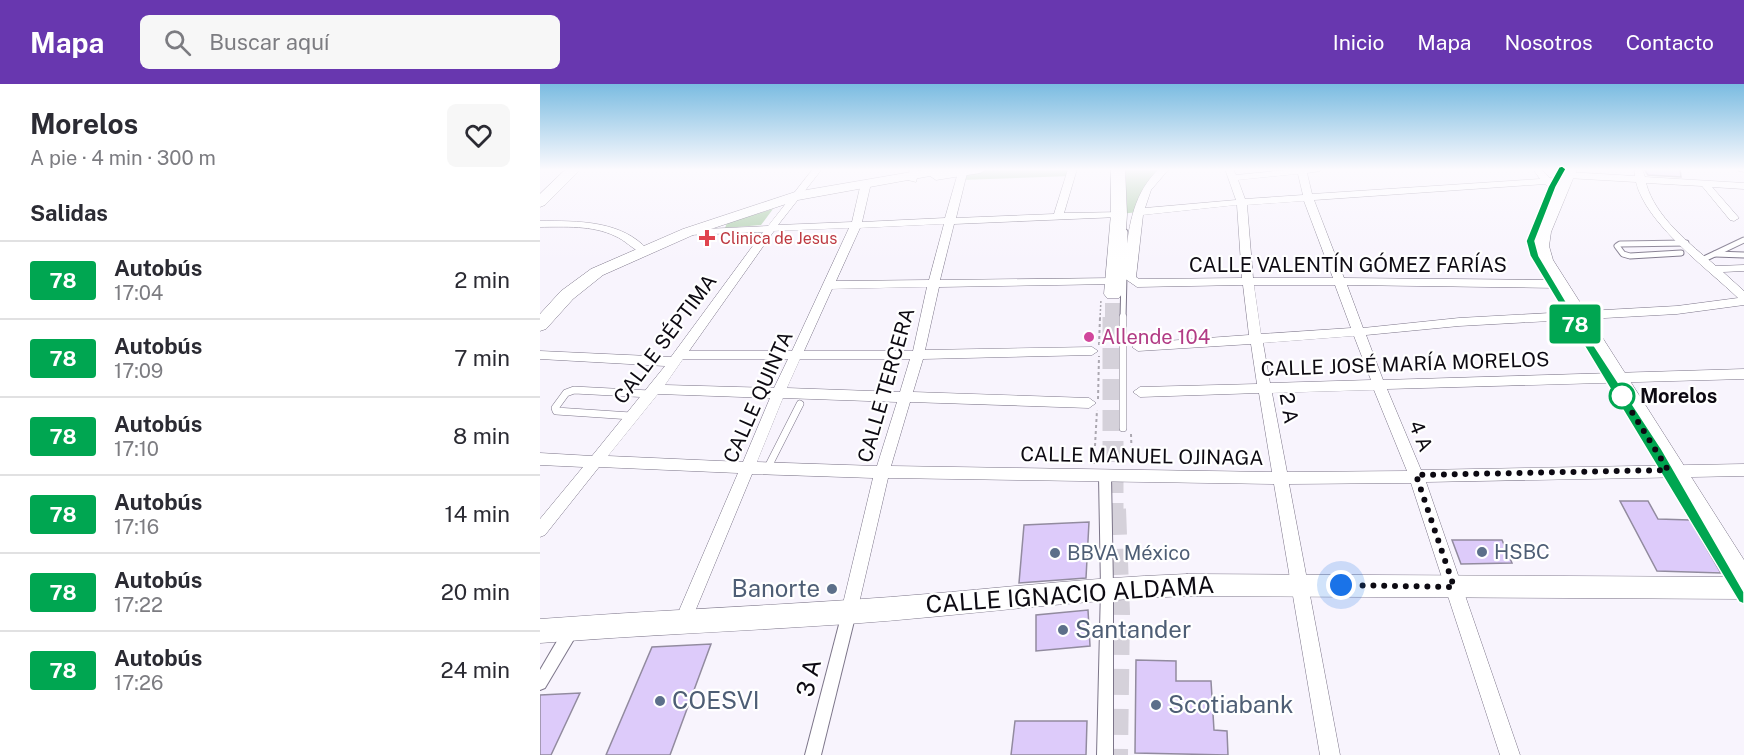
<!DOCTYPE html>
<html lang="es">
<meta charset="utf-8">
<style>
body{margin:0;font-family:"Public Sans",sans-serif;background:#f7f7f7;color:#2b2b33;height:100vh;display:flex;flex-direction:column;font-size:22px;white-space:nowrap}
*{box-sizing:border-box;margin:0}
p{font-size:20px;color:#7c7c81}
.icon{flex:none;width:33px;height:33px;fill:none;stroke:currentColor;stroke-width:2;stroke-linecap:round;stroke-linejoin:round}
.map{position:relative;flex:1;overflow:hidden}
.details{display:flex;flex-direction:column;background:#fff;width:540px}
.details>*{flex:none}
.badge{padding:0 12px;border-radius:4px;font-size:21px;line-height:39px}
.you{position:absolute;width:30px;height:30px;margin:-15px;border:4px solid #fff;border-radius:50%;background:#1a73e8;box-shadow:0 0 0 9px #1a73e833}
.map>.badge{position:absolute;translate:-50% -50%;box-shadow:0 0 0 3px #fff}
h2{padding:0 30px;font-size:22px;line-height:54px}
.round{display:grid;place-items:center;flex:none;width:63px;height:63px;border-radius:9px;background:#f7f7f7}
.summary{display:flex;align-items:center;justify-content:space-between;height:102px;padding:0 30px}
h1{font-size:28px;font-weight:700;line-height:45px}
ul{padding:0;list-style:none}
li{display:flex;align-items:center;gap:18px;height:78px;padding:0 30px;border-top:2px solid #e1e1e2}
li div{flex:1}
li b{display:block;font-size:22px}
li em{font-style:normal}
li .badge{min-width:66px;font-weight:700;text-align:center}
header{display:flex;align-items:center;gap:36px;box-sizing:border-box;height:84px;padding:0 30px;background:#6837af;color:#fff}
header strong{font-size:28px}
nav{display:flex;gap:33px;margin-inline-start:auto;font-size:21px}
.search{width:420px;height:54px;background:#f7f7f7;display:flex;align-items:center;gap:15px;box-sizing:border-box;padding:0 21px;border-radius:9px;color:#7c7c81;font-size:22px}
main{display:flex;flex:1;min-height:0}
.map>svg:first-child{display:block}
.green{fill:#accdaa}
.building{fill:#ddcbfa;stroke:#928b9f;stroke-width:1.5}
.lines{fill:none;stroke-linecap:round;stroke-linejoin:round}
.primary-tunnel-far2{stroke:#d5d1da;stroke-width:16;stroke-dasharray:16 8;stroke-linecap:butt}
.primary-tunnel-far1{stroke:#d5d1da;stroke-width:21;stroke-dasharray:21 10;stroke-linecap:butt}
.primary-tunnel{stroke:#d5d1da;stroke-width:26;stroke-dasharray:26 14;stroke-linecap:butt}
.service-far1-casing{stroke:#7c7589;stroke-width:7}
.service-casing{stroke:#7c7589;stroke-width:8}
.pedestrian-casing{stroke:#7c7589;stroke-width:2}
.minor-casing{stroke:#7c7589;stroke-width:1}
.secondary-casing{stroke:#7c7589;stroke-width:1}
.primary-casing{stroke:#7c7589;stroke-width:1}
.path-far1{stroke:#aca8b1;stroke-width:1.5;stroke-dasharray:2 2;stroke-linecap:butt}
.path{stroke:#aca8b1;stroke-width:2;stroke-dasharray:3 3;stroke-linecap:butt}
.service-far1{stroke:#fff;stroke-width:5}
.service{stroke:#fff;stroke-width:7}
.pedestrian{fill:#fff;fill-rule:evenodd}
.minor{fill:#fff;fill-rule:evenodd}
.secondary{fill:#fff;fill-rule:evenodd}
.primary{fill:#fff;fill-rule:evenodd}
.line{fill:#00a651;stroke:#fff;stroke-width:1.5}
.walk{stroke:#0d0a12;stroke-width:6;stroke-dasharray:0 10.8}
.health-dot{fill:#e0444e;stroke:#fff;stroke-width:2}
.hotel-dot{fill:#d1479c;stroke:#fff;stroke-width:2}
.stop-dot{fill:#fff;stroke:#00a651;stroke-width:3}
.service-dot{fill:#5c6f8a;stroke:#fff;stroke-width:2}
.labels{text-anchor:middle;stroke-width:4.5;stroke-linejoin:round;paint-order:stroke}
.far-health-label{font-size:16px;fill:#be3a42;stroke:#fff;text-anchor:start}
.street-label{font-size:20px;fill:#0d0a12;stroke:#fff}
.hotel-label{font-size:20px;fill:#b23c85;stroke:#fff;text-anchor:start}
.stop-label{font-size:20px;font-weight:bold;fill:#0d0a12;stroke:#fff;text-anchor:start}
.service-label{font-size:20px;fill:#4e5e75;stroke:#fff;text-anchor:start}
.near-service-label{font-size:24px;fill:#4e5e75;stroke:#fff;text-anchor:start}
.near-street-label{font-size:24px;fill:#0d0a12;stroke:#fff}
</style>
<header>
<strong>Mapa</strong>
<div class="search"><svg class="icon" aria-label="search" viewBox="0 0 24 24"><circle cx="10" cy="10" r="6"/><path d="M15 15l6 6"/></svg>Buscar aquí</div>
<nav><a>Inicio</a><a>Mapa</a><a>Nosotros</a><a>Contacto</a></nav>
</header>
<main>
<section class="details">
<div class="summary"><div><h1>Morelos</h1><p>A pie · 4 min · 300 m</p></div><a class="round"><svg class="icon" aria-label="heart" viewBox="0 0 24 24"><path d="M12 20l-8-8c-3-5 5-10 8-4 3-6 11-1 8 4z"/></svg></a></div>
<h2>Salidas</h2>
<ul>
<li><span class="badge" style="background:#00a651;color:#fff">78</span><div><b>Autobús</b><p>17:04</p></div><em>2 min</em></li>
<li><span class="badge" style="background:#00a651;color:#fff">78</span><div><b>Autobús</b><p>17:09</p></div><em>7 min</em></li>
<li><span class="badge" style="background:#00a651;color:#fff">78</span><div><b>Autobús</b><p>17:10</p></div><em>8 min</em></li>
<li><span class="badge" style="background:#00a651;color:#fff">78</span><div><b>Autobús</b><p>17:16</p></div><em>14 min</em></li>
<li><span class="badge" style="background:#00a651;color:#fff">78</span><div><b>Autobús</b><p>17:22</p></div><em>20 min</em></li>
<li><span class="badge" style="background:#00a651;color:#fff">78</span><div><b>Autobús</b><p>17:26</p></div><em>24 min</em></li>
</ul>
</section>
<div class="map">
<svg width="1204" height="671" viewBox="0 0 1204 671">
<rect width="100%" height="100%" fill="#f8f4fd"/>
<g class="green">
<polygon points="440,85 532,85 530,92 421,96 423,88"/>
<polygon points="578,85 624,85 620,87 599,128 579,130"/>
<polygon points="233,125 221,141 185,144 187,139"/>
</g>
<g class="building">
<polygon points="1104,85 1140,85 1141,93 1108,91"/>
<polygon points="1080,417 1108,417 1118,435 1150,436 1181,489 1117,487"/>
<polygon points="549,438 546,494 479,499 484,441"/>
<polygon points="912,456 962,456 972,479 921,480"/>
<polygon points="548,526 550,562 496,567 496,531"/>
<polygon points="171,560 130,671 66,671 112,563"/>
<polygon points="596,576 636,577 636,597 671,597 674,646 687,647 688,671 595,669"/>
<polygon points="40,609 11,671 0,671 0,611"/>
<polygon points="475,637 547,637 546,671 471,671"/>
</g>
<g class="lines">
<polyline class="primary-tunnel-far2" points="573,235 573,210"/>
<polyline class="primary-tunnel-far1" points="573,233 573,426"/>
<polyline class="primary-tunnel" points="573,425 577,529 575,671"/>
<g class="service-far1-casing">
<g id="service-far1">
<polyline points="1022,85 1012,103 990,157 995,172 1032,235"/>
<polyline points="1141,169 1090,172 1083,170 1077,162 1080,160 1146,159"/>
<polyline points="1175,170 1204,171"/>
<polyline points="1164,175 1204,156"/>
<polyline points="583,235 585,148"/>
</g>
</g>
<g class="service-casing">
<g id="service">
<polyline points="583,233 583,344"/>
<polyline points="1031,233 1045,256"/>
<polyline points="91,332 16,327 15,324 26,309 34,306 110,310"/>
<polyline points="228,383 260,320"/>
</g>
</g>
<g class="pedestrian-casing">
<g id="pedestrian">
<polygon points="565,387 569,389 571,392 573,504 573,671 557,671 561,504 559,392 561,389"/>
<polygon points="309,523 314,525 316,529 281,671 265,671 302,529 304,525"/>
<polygon points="32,539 37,540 39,545 37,550 5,604 0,606 0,586 27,540"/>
</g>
</g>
<g class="minor-casing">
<g id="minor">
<path d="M 273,85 L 282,85 L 238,141 L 312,138 L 321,99 L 326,96 L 331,99 L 322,138 L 405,134 L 419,85 L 428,85 L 416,134 L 514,130 L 528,85 L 537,85 L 524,129 L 583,128 L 584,130 L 579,133 L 414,140 L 400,196 L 574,194 L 580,197 L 574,200 L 399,203 L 385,266 L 552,263 L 558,267 L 552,271 L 383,275 L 373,308 L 549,314 L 556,319 L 549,324 L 370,318 L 351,382 L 732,388 L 719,309 L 600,313 L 593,308 L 600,303 L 717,300 L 711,260 L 598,267 L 592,263 L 598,259 L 709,251 L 703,201 L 597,203 L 584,194 C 587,156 589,112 619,85 L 629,85 L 611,106 L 605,124 L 696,116 L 685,85 L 693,85 L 696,91 L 756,85 L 781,85 L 780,87 L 767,89 L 772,110 L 1000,95 L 993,85 L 1001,85 L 1010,94 L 1027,94 L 1027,98 L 1014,99 L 1016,102 L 1011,105 L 1005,100 L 774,116 L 804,194 L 1019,196 L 1025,200 L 1019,204 L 807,201 L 823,244 L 919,234 L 1137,222 L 1198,214 C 1168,185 1106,140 1096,98 L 1027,94 L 1022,91 L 1027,88 L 1095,92 L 1094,85 L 1102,85 L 1105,93 L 1204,99 L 1204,105 L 1172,103 L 1199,134 L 1194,137 L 1190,136 L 1162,102 L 1106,99 C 1115,133 1150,160 1176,182 L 1204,181 L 1204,187 L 1183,188 L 1204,207 L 1204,221 L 1137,230 L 919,242 L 826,251 L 843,296 L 1204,285 L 1204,295 L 847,305 L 881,386 L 1204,380 L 1204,392 L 886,398 L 980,671 L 960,671 L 871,399 L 749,400 L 800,671 L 780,671 L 734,400 L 348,394 L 317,528 L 315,534 L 309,536 L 303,534 L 301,528 L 333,394 L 212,390 L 149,542 L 143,544 L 137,542 L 135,536 L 198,389 L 59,383 L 5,451 L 0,453 L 0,435 L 43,383 L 0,381 L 0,369 L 52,372 L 125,282 L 0,275 L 0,267 L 131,273 L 223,148 L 148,151 L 144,150 L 144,146 L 228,142 ZM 758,90 L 763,111 L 705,115 L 698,96 ZM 764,117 L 793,194 L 713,194 L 707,121 ZM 697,121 L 702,194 L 599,195 L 596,193 L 603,131 ZM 404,140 L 389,196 L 296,197 L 320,144 ZM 309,144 L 252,267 L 149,267 L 234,147 ZM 714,201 L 795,201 L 811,244 L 721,250 ZM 387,203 L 373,267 L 264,267 L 292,205 ZM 814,252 L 831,296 L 730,299 L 723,259 ZM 143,275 L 248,275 L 234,304 L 125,301 ZM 260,275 L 370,275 L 360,308 L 247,304 ZM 834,306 L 867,387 L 747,388 L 732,309 ZM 118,310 L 230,314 L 203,378 L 68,372 ZM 243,314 L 357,318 L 337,382 L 217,378 Z"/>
<polygon points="370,85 379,85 376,98 368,96"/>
<polygon points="1197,85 1204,85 1204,88 1199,87"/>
<path d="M 0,137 C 38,137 81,136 108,166 L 103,169 C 93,166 85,156 75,152 C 52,141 25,143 0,143 Z"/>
</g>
</g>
<g class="secondary-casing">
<g id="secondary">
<polygon points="389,85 447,85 440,89 396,96 390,92 258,116 153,151 63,191 33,215 6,245 0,247 0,230 21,207 51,185 143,145 255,108"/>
<path d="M 647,490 L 1204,493 L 1204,515 L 647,512 C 533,516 421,532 308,540 C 205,547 103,551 0,559 L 0,535 C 103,527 205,523 308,516 C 421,509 533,494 647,490 Z"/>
</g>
</g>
<g class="primary-casing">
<g id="primary">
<polygon points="26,85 41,85 5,121 0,123 0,110"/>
<polygon points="571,85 585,85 587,130 582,210 579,214 567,214 564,210 571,130"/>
<polygon points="1023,85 1037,85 1011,148 1009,162 1013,176 1204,476 1204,510 1195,506 997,176 993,162 995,148"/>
</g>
</g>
<g class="path-far1">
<polyline points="453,87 468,85"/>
<polyline points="560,235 561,215"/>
</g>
<g class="path">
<polyline points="559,261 560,233"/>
<polyline points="558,315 559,272"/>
<polyline points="591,350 592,380"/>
<polyline points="554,380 557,326"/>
</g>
<use href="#service-far1" class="service-far1"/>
<use href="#service" class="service"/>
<use href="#pedestrian" class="pedestrian"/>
<use href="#minor" class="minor"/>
<use href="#secondary" class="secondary"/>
<use href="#primary" class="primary"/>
</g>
<linearGradient id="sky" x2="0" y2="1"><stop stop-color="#7bbce1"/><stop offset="0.48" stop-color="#fcfafe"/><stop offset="1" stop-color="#fcfafe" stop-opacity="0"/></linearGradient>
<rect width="1204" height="178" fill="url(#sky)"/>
<polygon class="line" points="1022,82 1026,85 1016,103 995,157 999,172 1033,229 1121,364 1204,508 1204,520 1199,518 990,172 986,157 1008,103 1019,83"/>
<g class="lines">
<polyline class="walk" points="801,501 914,503 876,391 1128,386 1082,312"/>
</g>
<path class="health-dot" d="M164 145h6v6h6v6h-6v6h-6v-6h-6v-6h6z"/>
<circle class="hotel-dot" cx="549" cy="253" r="6"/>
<circle class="stop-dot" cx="1082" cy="312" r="12"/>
<g class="service-dot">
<circle cx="942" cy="468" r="6"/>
<circle cx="515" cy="469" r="6"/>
<circle cx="292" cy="505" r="6"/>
<circle cx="523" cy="546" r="6"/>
<circle cx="120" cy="617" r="6"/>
<circle cx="616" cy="621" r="6"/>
</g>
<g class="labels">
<g class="far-health-label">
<text x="180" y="160">Clinica de Jesus</text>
</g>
<g class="street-label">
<text x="808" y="188">CALLE VALENTÍN GÓMEZ FARÍAS</text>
<text transform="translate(125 255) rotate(-53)" y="7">CALLE SÉPTIMA</text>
<text transform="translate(865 280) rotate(-2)" y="7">CALLE JOSÉ MARÍA MORELOS</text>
<text transform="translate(346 301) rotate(-74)" y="7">CALLE TERCERA</text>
<text transform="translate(218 313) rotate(-66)" y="7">CALLE QUINTA</text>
<text transform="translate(749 324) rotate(80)" y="7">2 A</text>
<text transform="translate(881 352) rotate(68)" y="7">4 A</text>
<text transform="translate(602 372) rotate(1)" y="7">CALLE MANUEL OJINAGA</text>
</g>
<g class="hotel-label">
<text x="561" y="260">Allende 104</text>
</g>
<g class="stop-label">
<text x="1100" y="319">Morelos</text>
</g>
<g class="service-label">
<text x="954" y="475">HSBC</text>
<text x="527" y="476">BBVA México</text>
</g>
<g class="near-service-label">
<text x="280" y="513" text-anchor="end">Banorte</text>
<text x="535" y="554">Santander</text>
<text x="132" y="625">COESVI</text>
<text x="628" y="629">Scotiabank</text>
</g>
<g class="near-street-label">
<text transform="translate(530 511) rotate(-4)" y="8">CALLE IGNACIO ALDAMA</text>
<text transform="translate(269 594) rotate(-76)" y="8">3 A</text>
</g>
</g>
</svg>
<div class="you" style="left:801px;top:501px"></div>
<b class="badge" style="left:1035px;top:240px;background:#00a651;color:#fff">78</b>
</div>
</main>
